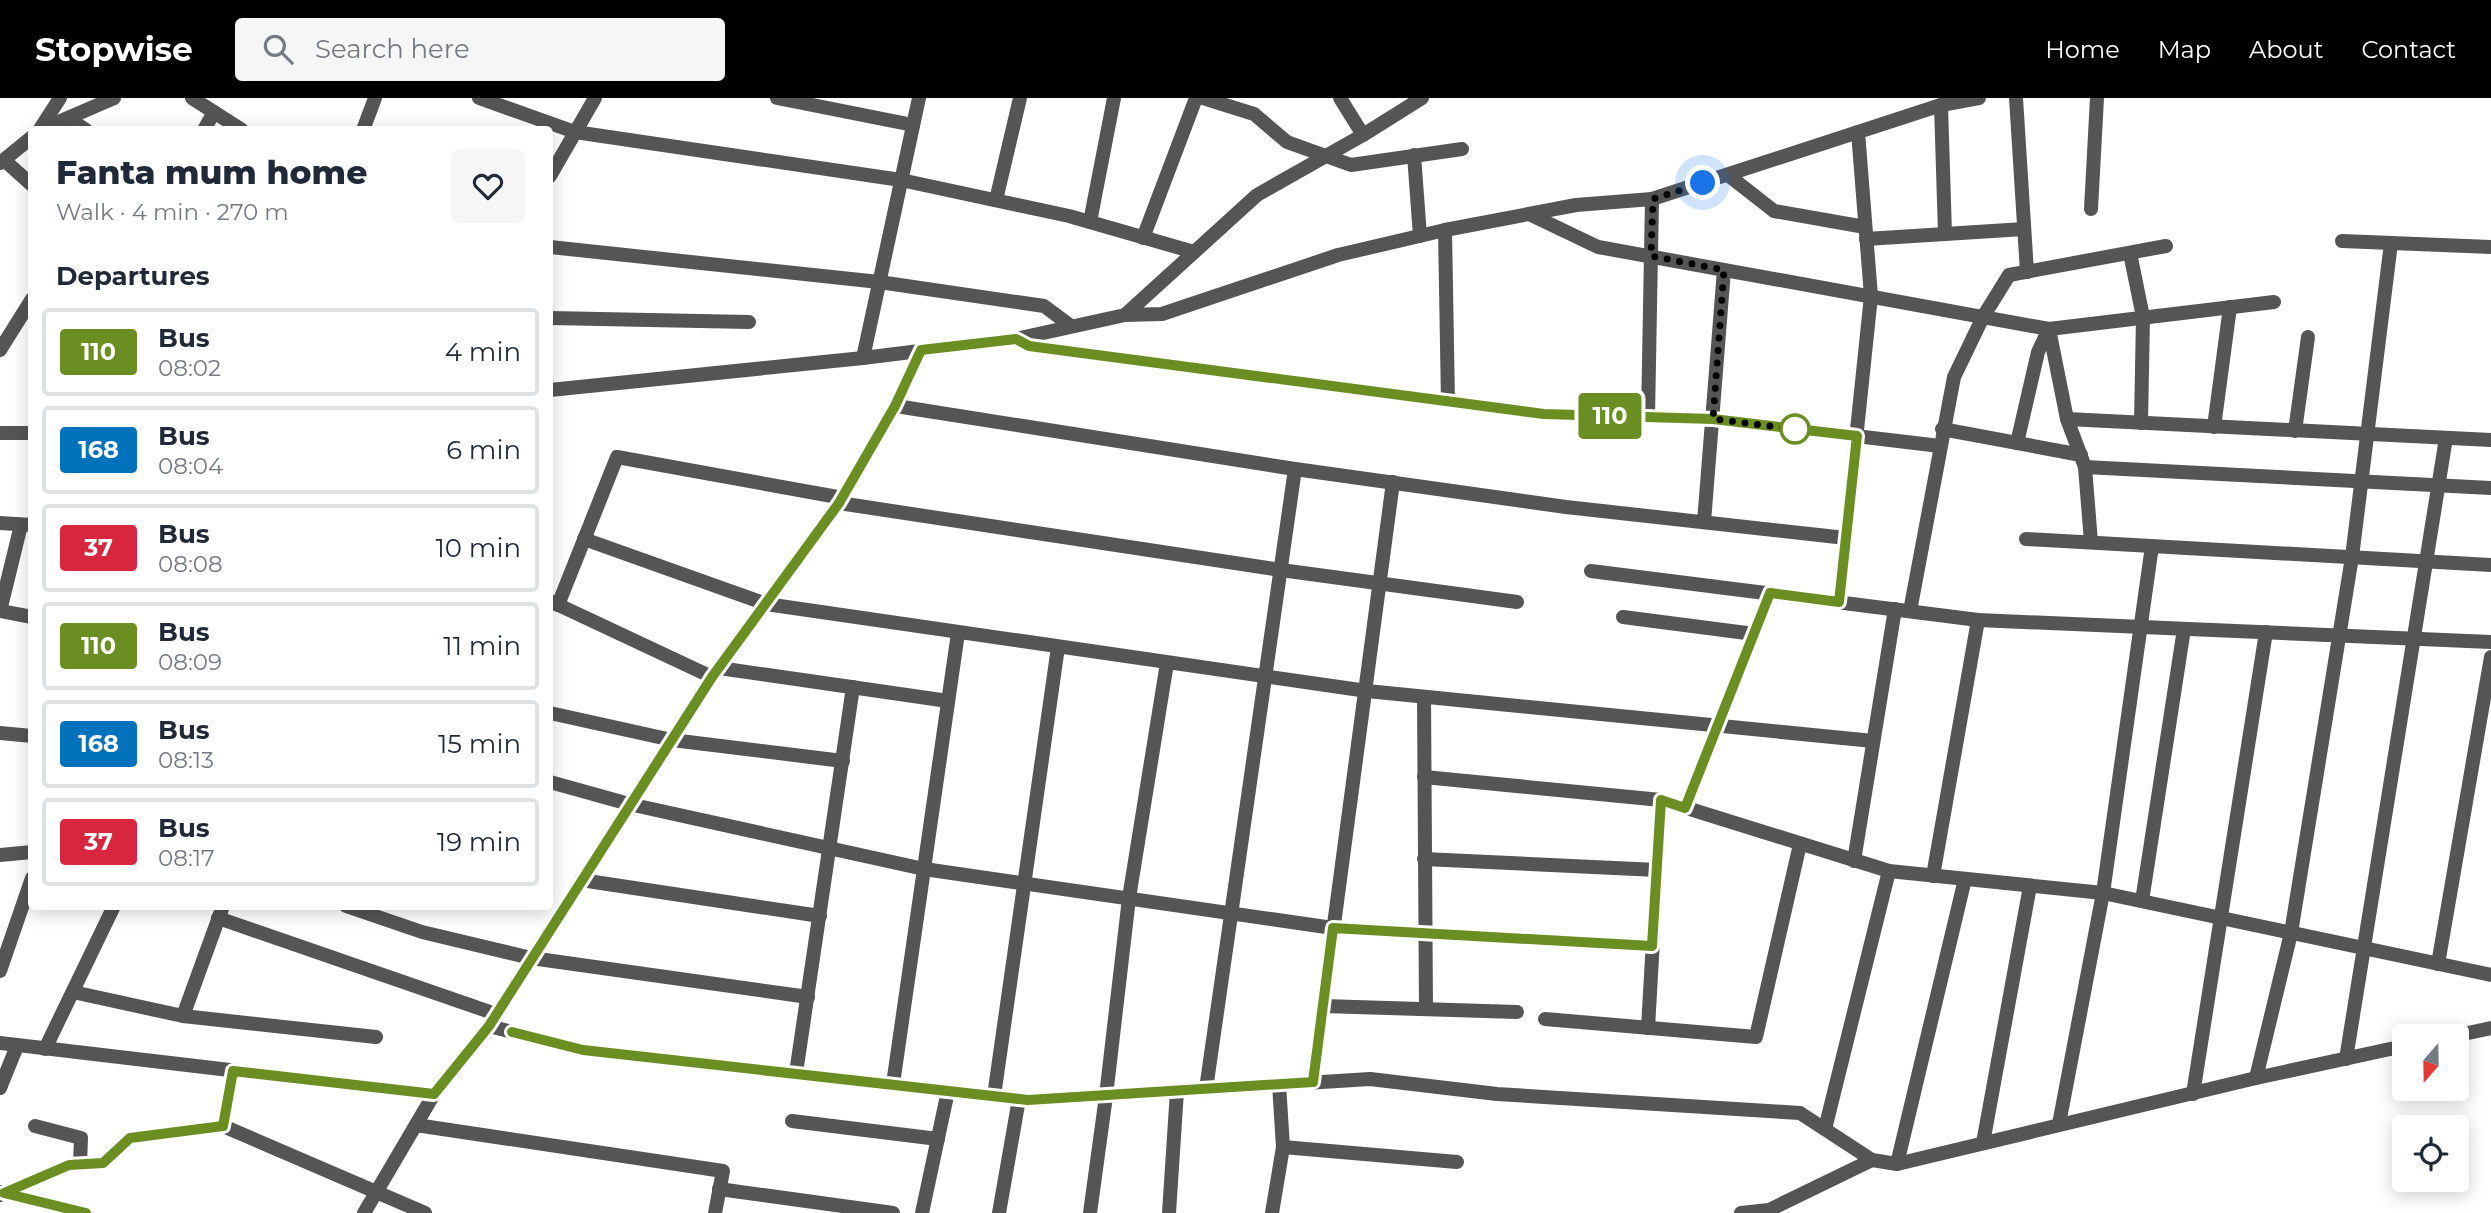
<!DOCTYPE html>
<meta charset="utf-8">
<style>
body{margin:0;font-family:Montserrat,sans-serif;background:#f6f6f7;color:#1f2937;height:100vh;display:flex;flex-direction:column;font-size:26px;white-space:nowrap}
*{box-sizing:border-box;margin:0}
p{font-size:23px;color:#747a83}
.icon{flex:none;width:38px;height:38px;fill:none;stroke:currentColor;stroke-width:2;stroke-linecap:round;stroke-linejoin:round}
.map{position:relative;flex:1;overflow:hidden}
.sheet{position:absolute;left:28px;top:28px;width:525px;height:784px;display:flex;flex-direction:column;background:#fff;border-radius:7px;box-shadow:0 4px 18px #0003}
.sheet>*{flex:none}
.badge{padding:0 14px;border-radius:5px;font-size:24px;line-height:46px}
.needle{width:46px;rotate:200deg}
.fabs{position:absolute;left:2392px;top:926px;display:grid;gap:14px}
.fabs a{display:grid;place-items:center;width:77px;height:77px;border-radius:7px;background:#fff;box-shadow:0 4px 18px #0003;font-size:35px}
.you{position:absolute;width:35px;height:35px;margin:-18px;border:5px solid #fff;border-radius:50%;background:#1a73e8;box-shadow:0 0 0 10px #1a73e833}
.map>.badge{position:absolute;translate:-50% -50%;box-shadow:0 0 0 4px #fff}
h2{padding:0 28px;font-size:26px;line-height:63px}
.round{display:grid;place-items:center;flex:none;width:74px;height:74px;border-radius:7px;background:#f6f6f7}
.head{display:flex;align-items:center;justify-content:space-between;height:119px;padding:0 28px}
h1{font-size:33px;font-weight:800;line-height:52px}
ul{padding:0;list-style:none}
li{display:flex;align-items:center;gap:21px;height:88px;margin:0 14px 10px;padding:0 14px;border:4px solid #e0e1e3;border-radius:7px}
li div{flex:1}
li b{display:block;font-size:26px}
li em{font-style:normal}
li .badge{min-width:77px;font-weight:700;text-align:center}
header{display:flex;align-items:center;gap:42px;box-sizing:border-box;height:98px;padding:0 35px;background:#000;color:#fff}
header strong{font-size:33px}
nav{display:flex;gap:38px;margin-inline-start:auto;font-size:24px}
.search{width:490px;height:63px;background:#f6f6f7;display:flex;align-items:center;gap:18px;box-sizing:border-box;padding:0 24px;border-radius:7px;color:#747a83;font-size:26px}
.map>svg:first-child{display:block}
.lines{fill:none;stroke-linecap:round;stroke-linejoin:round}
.minor{stroke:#555;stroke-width:14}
.line-casing{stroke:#fff;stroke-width:16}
.line{stroke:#6b8e23;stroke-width:10}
.walk{stroke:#000;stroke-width:7;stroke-dasharray:0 12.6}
.stop-dot{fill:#fff;stroke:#6b8e23;stroke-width:3.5}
</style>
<header>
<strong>Stopwise</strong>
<div class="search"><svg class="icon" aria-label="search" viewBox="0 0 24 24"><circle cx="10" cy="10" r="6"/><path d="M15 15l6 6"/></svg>Search here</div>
<nav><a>Home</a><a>Map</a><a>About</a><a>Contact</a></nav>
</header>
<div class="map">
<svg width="2491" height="1115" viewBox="0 0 2491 1115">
<rect width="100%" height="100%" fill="#fff"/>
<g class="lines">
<g class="minor">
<polyline points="192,0 242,32"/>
<polyline points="479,0 575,34 901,82 1069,118 1194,154"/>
<polyline points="777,0 913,27"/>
<polyline points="1203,0 1254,16 1287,44 1351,67 1462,51"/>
<polyline points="1340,0 1363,37"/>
<polyline points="2016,0 2027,174"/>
<polyline points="1941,7 1945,136"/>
<polyline points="68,20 86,32"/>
<polyline points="40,31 60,0"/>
<polyline points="40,32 114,0"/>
<polyline points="204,32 214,14"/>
<polyline points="363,32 375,0"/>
<polyline points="1414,57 1420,138"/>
<polyline points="4,62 32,87"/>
<polyline points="0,65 32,39"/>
<polyline points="1728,77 1774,113 1865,129"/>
<polyline points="550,78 595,0"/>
<polyline points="996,102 1020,0"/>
<polyline points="2091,111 2097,0"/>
<polyline points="1529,116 1598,149 2049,231 2274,204"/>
<polyline points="1090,124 1114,0"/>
<polyline points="1445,132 1448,304"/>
<polyline points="1143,140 1196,0"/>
<polyline points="1866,141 2024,131"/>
<polyline points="2342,143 2491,149"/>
<polyline points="550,149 879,184 1044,208 1071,228"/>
<polyline points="2130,155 2143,219 2141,325"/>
<polyline points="1125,217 1257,97 1363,37 1422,0"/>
<polyline points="550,220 749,224"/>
<polyline points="2049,231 2067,321 2085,369 2091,444"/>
<polyline points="1016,241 1029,248 1544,316 1713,321 1940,348"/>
<polyline points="0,252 32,201"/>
<polyline points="863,260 919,0"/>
<polyline points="550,292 863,260 1016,241 1125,217 1162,216 1338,157 1445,132 1576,107 1652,101 1941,7 1979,0"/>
<polyline points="896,308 1295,371 1566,409 1846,440"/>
<polyline points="1648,319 1652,101"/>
<polyline points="2067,321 2491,342"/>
<polyline points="2214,329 2230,209"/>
<polyline points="1942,331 2081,357"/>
<polyline points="2295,333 2308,239"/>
<polyline points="0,335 32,335"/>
<polyline points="2017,345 2038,254 2049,231"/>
<polyline points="2085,369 2491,390"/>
<polyline points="839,405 896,308 921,252"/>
<polyline points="1704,424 1724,172"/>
<polyline points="0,425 32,427"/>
<polyline points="21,427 0,513 32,519"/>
<polyline points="584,441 766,506 1367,593 1873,643"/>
<polyline points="2026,441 2491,467"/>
<polyline points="1591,473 1978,522 2491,544"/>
<polyline points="1839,504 1871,198 1858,34"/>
<polyline points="558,507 617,359 843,400"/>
<polyline points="1910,513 1954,279 1983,219 2009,177 2166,148"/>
<polyline points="1623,519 1754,536"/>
<polyline points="719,570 948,603"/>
<polyline points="712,579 839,405 1281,472 1517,504"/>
<polyline points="1424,599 1426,911"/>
<polyline points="550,615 672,642 843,663"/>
<polyline points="0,635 32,638"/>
<polyline points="1424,679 1661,702 1889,773 2103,795 2491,877"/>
<polyline points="550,684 629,706 924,771 1333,830 1652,848"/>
<polyline points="1685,710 1770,495"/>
<polyline points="0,757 32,754"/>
<polyline points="1424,761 1657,772"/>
<polyline points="1854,763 1895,511"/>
<polyline points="1933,778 1978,522"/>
<polyline points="581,782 820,818"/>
<polyline points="2142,803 2184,531"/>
<polyline points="346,808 422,834 531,860 808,899"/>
<polyline points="218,820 496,916"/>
<polyline points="2438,866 2491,559"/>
<polyline points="0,873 32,780"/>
<polyline points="73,894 183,918 376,939"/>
<polyline points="1323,908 1517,914"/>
<polyline points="183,918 223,808"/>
<polyline points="1545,921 1756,939 1800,746"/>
<polyline points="489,928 583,952 1028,1002 1370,981 1497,996 1800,1015 1872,1062 1897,1066 2256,980 2404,948"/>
<polyline points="1648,930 1661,702"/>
<polyline points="2454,938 2491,930"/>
<polyline points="0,945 434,996"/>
<polyline points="45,951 114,808"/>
<polyline points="2346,961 2446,340"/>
<polyline points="796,975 853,589"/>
<polyline points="2256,980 2291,835 2352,459 2391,145"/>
<polyline points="1313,984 1393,384"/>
<polyline points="893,986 958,535"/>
<polyline points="0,990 17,948"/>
<polyline points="1206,991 1295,371"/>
<polyline points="2193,996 2266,534"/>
<polyline points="994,998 1058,549"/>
<polyline points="792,1023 938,1041"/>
<polyline points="2059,1026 2103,795 2152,448"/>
<polyline points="416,1027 723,1073 715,1115"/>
<polyline points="35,1028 81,1040 80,1066"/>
<polyline points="223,1028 233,973"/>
<polyline points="1825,1031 1889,773"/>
<polyline points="1983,1045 2030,788"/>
<polyline points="1283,1049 1457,1064"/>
<polyline points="1897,1066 1965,781"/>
<polyline points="719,1091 893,1115"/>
<polyline points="2,1094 86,1115"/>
<polyline points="0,1097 69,1067 103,1065 130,1040 223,1028 425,1115"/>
<polyline points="364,1115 434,996 489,928 712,579 550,503"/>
<polyline points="922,1115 948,993"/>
<polyline points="999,1115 1019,1001"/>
<polyline points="1090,1115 1106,998 1129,800 1167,565"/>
<polyline points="1169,1115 1177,993"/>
<polyline points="1272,1115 1283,1049 1279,986"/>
<polyline points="1741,1115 1769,1112 1872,1062"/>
</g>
</g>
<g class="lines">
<g class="line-casing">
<polyline id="line" points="86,1115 4,1095 69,1067 103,1065 130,1040 223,1028 233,973 434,996 489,928 712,579 839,405 895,308 921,252 1016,241 1029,248 1544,316 1713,321 1857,338 1839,504 1770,495 1685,710 1661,702 1652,848 1333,830 1313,984 1028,1002 583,952 512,934"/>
</g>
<use href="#line" class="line"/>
<polyline class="walk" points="1703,85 1653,101 1651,158 1724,172 1713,321 1795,331"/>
</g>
<circle class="stop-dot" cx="1795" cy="331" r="14"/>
</svg>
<div class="fabs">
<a><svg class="needle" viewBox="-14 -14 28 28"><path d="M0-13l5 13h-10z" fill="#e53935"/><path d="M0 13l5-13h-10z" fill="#747a83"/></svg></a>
<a><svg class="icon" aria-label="locate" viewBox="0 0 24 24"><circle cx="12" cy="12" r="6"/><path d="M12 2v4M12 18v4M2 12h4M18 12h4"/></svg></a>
</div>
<div class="you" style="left:1703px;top:85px"></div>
<b class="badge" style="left:1610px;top:318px;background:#6b8e23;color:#fff">110</b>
<section class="sheet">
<div class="head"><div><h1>Fanta mum home</h1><p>Walk · 4 min · 270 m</p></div><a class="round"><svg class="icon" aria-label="heart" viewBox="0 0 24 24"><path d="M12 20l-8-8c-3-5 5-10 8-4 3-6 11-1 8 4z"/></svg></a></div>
<h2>Departures</h2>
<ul>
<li><span class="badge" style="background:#6b8e23;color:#fff">110</span><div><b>Bus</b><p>08:02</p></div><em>4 min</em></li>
<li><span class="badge" style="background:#0072bc;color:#fff">168</span><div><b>Bus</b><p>08:04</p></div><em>6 min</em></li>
<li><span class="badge" style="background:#d7263d;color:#fff">37</span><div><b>Bus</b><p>08:08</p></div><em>10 min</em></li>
<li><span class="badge" style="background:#6b8e23;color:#fff">110</span><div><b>Bus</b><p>08:09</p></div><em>11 min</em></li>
<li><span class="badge" style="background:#0072bc;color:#fff">168</span><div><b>Bus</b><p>08:13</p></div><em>15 min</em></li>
<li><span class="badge" style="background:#d7263d;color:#fff">37</span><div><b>Bus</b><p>08:17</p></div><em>19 min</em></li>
</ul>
</section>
</div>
